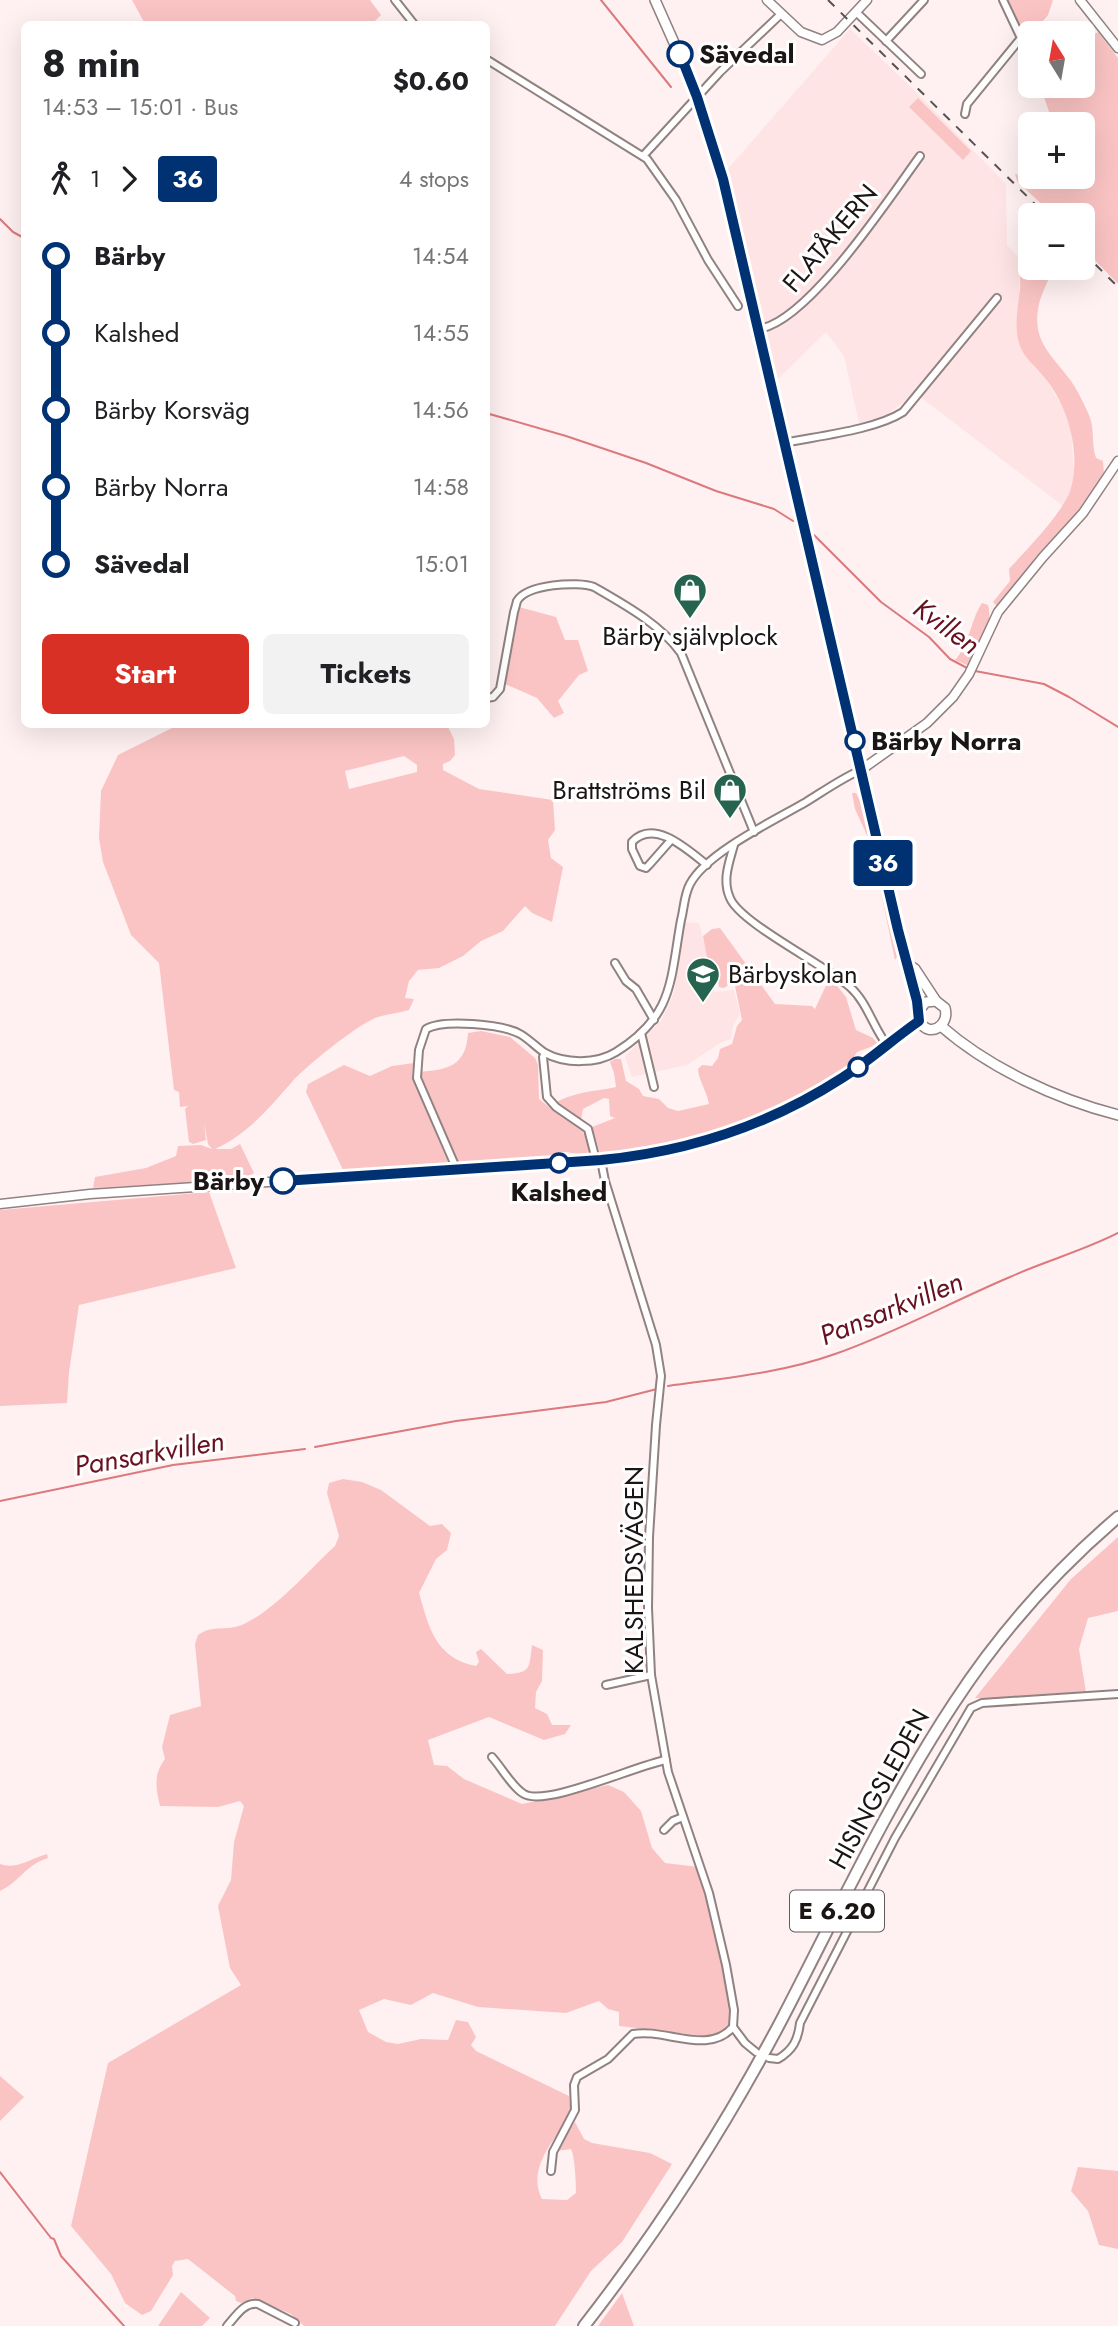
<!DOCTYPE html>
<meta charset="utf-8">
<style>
body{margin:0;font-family:Jost,sans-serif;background:#f2f2f2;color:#202124;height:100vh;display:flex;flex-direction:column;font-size:26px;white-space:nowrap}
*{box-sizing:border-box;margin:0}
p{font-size:23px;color:#757577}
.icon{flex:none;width:38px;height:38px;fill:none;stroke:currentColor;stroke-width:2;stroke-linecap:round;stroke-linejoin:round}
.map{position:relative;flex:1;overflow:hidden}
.details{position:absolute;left:21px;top:21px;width:469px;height:707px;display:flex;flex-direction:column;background:#fff;border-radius:10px;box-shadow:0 7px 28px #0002}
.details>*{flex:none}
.badge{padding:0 14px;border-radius:5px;font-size:24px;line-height:46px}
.needle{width:46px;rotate:349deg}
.tools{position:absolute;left:1018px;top:21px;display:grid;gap:14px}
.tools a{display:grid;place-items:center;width:77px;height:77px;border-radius:10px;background:#fff;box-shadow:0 7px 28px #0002;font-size:35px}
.map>.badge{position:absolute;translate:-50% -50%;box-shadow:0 0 0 4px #fff}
.legs{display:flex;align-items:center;gap:10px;height:77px;padding:0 21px;font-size:23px}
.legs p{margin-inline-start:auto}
.head{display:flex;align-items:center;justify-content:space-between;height:119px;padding:0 21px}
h1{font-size:38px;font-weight:700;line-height:52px}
.primary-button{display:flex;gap:14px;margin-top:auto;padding:14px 21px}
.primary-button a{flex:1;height:80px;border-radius:10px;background:#d93025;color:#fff;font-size:28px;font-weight:700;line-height:80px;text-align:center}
.primary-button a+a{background:#f2f2f2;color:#202124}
ul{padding:0 21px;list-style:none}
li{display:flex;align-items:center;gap:24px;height:77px;font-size:26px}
li i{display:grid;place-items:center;width:10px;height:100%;margin:0 9px;background:currentColor}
li i::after{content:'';width:18px;height:18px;margin:-9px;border:5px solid;border-radius:50%;background:#fff}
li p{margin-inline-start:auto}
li:first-child i{background:linear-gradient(#0000 50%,currentColor 0)}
li:last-child i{background:linear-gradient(currentColor 50%,#0000 0)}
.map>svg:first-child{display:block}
.built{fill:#fee4e4}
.green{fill:#fbc4c4;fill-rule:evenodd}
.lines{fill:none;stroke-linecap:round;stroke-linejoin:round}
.stream{stroke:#db797d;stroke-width:2}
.minor-casing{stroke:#908281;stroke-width:10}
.tertiary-casing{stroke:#908281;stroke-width:11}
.secondary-casing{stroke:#908281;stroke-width:12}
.trunk-casing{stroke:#908281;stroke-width:14}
.minor{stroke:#fff;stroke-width:6}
.tertiary{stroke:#fff;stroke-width:8}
.secondary{stroke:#fff;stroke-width:9}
.trunk{stroke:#fff;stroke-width:10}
.rail{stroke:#595151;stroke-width:2;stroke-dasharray:9 9;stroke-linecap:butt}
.line-1-casing{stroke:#fff;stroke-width:16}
.line-1{stroke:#003273;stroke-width:10}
.stop-1-dot{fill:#fff;stroke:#003273;stroke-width:3.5}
.labels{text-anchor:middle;stroke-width:6;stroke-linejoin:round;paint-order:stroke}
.shield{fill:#fff;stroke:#5f5b5b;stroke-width:2}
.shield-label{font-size:24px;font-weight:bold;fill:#1b1515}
.stop-label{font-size:26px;font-weight:bold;fill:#1b1515;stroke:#fff;text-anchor:start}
.street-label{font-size:26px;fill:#1b1515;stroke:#fff}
.poi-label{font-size:26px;fill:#1b1515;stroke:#fff}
.water-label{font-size:28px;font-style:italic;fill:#69101f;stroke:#fff}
</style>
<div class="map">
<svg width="1118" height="2326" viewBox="0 0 1118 2326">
<rect width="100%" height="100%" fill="#fff1f1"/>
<g class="built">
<polygon points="850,29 911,87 1006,184 1007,245 1017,255 1020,269 1018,332 1034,367 1045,378 1064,409 1071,430 1074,473 1071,491 1063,506 915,393 887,415 859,423 844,356 826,332 777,380 726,171"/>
<polygon points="684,922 699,923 706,950 705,975 715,992 734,990 740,1014 733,1026 731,1039 720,1043 687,1065 632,1077 625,1056 661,1021 674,993"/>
</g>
<g class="green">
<polygon points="132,0 370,0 381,15 372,24 145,24"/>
<polygon points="1007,0 1053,0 1048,15 1033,33 1031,33 1029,38 1025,37"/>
<path d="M 1098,32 L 1118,58 L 1118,284 L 1083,248 L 1083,215 L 1053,215 L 1017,181 L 1015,174 L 1031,177 L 1083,177 L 1083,124 L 1052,124 C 1050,110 1043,98 1041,86 L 1083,86 L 1083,41 Z"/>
<polygon points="918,98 971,151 963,160 909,107"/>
<path d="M 1031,222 L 1031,268 L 1053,268 C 1049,280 1042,292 1039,304 C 1031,341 1051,354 1071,381 C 1078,391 1084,404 1089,415 C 1095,429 1091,443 1096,458 L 1103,461 L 1104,474 L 1085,505 L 997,606 L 993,602 L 1010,581 L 1009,569 C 1026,550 1065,511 1071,488 C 1081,452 1068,405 1044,377 C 1035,366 1023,357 1019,343 C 1014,326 1018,306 1020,289 C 1021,280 1018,271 1024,264 L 1021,240 Z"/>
<path d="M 982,603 L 988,605 C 994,623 978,650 969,666 L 955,660 C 970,644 970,621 982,603 Z"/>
<polygon points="519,607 556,617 565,640 578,640 588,671 579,675 558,701 564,713 554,718 537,698 505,684"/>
<path d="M 178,725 L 447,725 L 454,739 L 455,755 L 450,761 L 443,764 L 443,770 L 479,789 L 553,800 L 555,830 L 548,840 L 551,858 L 563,867 L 552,922 L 532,913 L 525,906 L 503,931 L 481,941 L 463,956 L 439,968 L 418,970 L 409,981 L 405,998 L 414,999 L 409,1010 C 399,1013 388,1014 378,1017 C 359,1023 305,1067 292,1082 C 269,1108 247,1135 215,1149 L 231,1149 L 240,1144 L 254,1173 L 249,1176 L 187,1183 L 93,1188 L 95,1177 L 146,1168 L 176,1156 L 178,1146 L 201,1145 L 212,1149 L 208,1144 L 204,1123 L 206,1140 L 193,1144 L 189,1142 L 185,1109 L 188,1106 L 180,1107 L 179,1092 L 174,1090 L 159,963 L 131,935 L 103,862 L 99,838 L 101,791 L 118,755 ZM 404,756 L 417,765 L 417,772 L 349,789 L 345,771 Z"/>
<polygon points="852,793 856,793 868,816 892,920 898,955 895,960 871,844 855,809"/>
<path d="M 720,928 L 775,1004 L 812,1006 L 815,1009 L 830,977 L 846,997 L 856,1030 L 873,1038 L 877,1043 L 876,1045 L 857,1052 C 854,1056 852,1062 850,1066 C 843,1076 828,1082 819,1088 C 752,1127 678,1150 601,1156 L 592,1127 L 615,1118 L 610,1116 L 609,1099 L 604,1098 L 583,1109 L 581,1120 L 586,1132 L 581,1133 L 587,1134 L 594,1152 L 592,1156 C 575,1157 565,1145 551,1158 L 459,1166 L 420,1083 L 418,1072 C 448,1070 466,1066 468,1033 L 481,1031 L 510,1037 L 535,1058 L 538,1065 L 539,1099 L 549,1107 C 569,1092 592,1092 616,1087 L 614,1073 L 610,1062 L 615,1059 L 621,1059 L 626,1081 L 639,1089 L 643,1096 L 659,1099 L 668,1108 L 678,1111 L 709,1104 C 707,1091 699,1082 698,1069 L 702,1065 L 712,1066 L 718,1058 L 720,1049 L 732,1044 L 737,1026 L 742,1020 L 735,986 L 732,983 L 724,988 L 719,987 L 717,975 L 707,973 L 707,958 L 703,936 L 712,929 Z"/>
<polygon points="414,1063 412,1073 414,1082 450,1167 344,1172 306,1092 308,1084 344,1065 370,1076 392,1066"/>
<polygon points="209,1192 236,1268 79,1305 69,1372 67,1403 0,1406 0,1210"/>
<path d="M 343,1479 L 362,1482 L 381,1490 L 430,1526 L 442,1524 L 451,1533 L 447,1550 L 436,1559 L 419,1593 C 429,1627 435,1658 476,1666 L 479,1662 L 476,1652 L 481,1649 L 507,1674 C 532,1673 529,1667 532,1645 L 543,1650 L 542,1681 L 536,1692 L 535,1708 L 547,1714 L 552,1725 L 571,1725 L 565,1734 L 544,1740 L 489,1717 L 428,1740 L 434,1765 L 447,1766 L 464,1779 L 522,1804 L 608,1785 L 624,1792 L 641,1811 L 652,1848 L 665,1863 L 699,1867 L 734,2015 L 729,2028 L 713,2037 L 619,2026 L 619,2012 L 608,2009 L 599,2001 L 566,2013 L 478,2007 L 433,1993 L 411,2005 L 384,1999 L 359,2010 L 368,2032 L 386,2042 L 398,2044 L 421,2039 L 448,2040 L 456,2020 L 468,2022 L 476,2037 L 471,2045 L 476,2051 L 569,2096 L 571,2114 C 555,2139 526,2169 542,2199 L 567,2200 L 576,2193 C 576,2183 575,2157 571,2149 L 556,2151 L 575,2122 L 584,2139 L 592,2143 L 650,2153 L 672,2164 L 622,2242 L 591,2271 L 555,2326 L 304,2326 L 291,2314 L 252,2298 L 241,2303 L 236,2301 L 235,2296 L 188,2259 L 175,2261 L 172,2266 L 173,2275 L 151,2311 L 142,2315 L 125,2303 L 111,2274 L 71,2226 L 108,2063 L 241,1985 L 230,1968 L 218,1906 L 231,1880 L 234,1842 L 244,1806 L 240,1801 L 218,1807 L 160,1806 C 156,1788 153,1775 165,1759 L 162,1747 L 170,1715 L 201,1706 L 195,1644 L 198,1635 C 213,1624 227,1632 244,1624 C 276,1609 308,1571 335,1546 L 339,1536 L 327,1493 L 329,1483 Z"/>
<polygon points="1118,1537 1118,1611 1088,1618 1079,1649 1086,1692 1002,1699 975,1698 1071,1579"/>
<path d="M 47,1854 L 48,1858 C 25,1865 21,1881 0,1891 L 0,1864 C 18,1870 31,1858 47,1854 Z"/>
<polygon points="0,2076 24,2097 0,2121"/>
<polygon points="1078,2167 1118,2171 1118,2249 1099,2245 1088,2211 1071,2191"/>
<polygon points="181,2292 210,2318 202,2326 158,2326"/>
<polygon points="622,2293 634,2326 598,2326"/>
</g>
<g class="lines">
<g class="stream">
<polyline points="601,0 671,87"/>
<polyline points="0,219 13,232 24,238"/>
<polyline points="486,413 566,436 646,463 716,491 774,509 793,521"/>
<polyline points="814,535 881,602 929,637 950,659 969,669"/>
<polyline points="975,671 1044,684 1069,697 1118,727"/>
<path d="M 668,1386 C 724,1378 782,1373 835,1354 C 895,1333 951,1302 1010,1277 C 1045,1261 1083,1251 1118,1233"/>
<polyline points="315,1447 456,1421 606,1402 657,1389"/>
<polyline points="0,1501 173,1465 305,1449"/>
<polyline points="0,2172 51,2238 54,2239 61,2256 124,2326"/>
</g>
<g class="minor-casing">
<g id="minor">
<polyline points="395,0 414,24"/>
<polyline points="856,12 921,74"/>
<polyline points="886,41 924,0"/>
<polyline points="486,59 647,159 676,200 708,260 738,306"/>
<polyline points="965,114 967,104 1021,38 1003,0"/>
<polyline points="643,156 720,72 781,14"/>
<path d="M 758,329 C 807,324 890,197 920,156"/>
<path d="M 784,443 C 818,436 875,430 903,412 L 997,298"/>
<path d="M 486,698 L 493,697 L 500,689 L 514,612 C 515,609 516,605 517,601 C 527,584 578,581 594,587 C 625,605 660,624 681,653 L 754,832"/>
<path d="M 671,840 L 649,865 L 646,868 L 640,866 L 632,849 L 632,842 C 654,818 688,850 707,865"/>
<path d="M 734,845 C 729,863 722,880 730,898 C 740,923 825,965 850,987 C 867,1002 873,1027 887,1045"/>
<polyline points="615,963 626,981 636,989 654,1020"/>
<polyline points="641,1033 654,1087"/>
<polyline points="545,1053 543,1057 547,1097 556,1107 588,1129 596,1160"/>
<polyline points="601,1160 605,1181 656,1345 661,1376 656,1425 649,1537 648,1608 651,1675 668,1772 709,1893 726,1965 734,2010 733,2027 745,2043 756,2052"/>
<path d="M 457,1170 L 417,1078 L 419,1050 L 426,1029 C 443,1019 502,1024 520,1034 C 529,1039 536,1047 545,1053 C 565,1064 597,1064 616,1052 C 674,1016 670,981 681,920 C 684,909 684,895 690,884 C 706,853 775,820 806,802 C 824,791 842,778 861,770"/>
<polyline points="606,1685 651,1675"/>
<path d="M 492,1757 C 502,1768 512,1787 524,1794 C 546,1807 637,1765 666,1760"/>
<polyline points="664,1830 673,1821 683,1817"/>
<path d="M 769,2058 L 778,2059 C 793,2050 798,2040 800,2023 L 895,1838 L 971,1708 L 982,1703 L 1118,1694"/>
<path d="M 551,2171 L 553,2152 L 575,2110 L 574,2085 L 577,2077 L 608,2059 L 633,2034 C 665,2028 708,2056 733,2027"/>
<path d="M 227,2326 C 236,2316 244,2302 258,2304 L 295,2323"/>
</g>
</g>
<g class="tertiary-casing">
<g id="tertiary">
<polyline points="767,0 801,32 822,40 837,32 867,0"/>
<polyline points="1080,0 1118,48"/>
<polyline points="861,770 927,723 953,697 969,674 998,612 1043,557 1083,513 1118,461"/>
<path d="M 0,1204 L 90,1194 L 601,1160 C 692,1152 775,1122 851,1072 C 875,1057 896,1037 919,1021"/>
</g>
</g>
<g class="secondary-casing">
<g id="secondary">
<path d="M 655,0 L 692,83 L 723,179 L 898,930 C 904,953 913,976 917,1000 C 918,1007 916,1015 920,1022 C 929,1038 950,1026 945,1008 L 936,1001 L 926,1002 L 919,1010"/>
<polyline points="909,965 915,969 936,1001"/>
<path d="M 941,1026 C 989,1068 1056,1099 1118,1115"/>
</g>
</g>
<g class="trunk-casing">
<path id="trunk" d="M 584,2326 C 659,2230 725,2127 782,2019 C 837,1913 888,1803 954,1703 C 999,1634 1056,1570 1118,1517"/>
</g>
<use href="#minor" class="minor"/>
<use href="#tertiary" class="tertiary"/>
<use href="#secondary" class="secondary"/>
<use href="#trunk" class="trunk"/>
<g class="rail">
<polyline points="828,0 1046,215"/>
<polyline points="1083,252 1118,287"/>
</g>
</g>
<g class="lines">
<g class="line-1-casing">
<path id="line-1" d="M 283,1181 L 601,1160 C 687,1152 769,1125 842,1078 C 869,1061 893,1039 919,1021 L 917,1001 L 898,930 L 723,179 L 697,97 L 680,54"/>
</g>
<use href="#line-1" class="line-1"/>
</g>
<defs>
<g id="shop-pin" transform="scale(1.75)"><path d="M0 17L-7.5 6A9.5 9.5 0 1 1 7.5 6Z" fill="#276450" stroke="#fff"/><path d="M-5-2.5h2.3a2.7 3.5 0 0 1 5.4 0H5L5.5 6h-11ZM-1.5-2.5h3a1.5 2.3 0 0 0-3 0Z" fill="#fff"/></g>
<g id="school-pin" transform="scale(1.75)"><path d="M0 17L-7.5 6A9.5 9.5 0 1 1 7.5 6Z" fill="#276450" stroke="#fff"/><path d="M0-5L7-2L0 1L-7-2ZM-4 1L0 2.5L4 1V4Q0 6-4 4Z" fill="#fff"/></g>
</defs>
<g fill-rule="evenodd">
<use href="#shop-pin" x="690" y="590"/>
<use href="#shop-pin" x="730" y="790"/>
<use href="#school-pin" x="703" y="974"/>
</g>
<g class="stop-1-dot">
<circle cx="680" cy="54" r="12"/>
<circle cx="855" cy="741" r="9"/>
<circle cx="858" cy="1067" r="9"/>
<circle cx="559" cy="1163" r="9"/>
<circle cx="283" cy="1181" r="12"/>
</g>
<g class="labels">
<rect class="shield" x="790" y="1890.5" width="94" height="41" rx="5"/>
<g class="shield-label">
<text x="837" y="1919">E 6.20</text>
</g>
<g class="stop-label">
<text x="699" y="63">Sävedal</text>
<text x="871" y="750">Bärby Norra</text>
<text x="264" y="1190" text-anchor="end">Bärby</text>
<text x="559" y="1201" text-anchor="middle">Kalshed</text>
</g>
<g class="street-label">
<text transform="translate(830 238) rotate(-50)" y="9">FLATÅKERN</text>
<text transform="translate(634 1570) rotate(-90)" y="9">KALSHEDSVÄGEN</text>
<text transform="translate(879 1789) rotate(-61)" y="9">HISINGSLEDEN</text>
</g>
<g class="poi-label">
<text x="690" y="645">Bärby självplock</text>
<text x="706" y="799" text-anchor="end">Brattströms Bil</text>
<text x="728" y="983" text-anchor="start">Bärbyskolan</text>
</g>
<g class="water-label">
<text transform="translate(947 626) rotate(36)" y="10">Kvillen</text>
<text transform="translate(891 1308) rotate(-22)" y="10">Pansarkvillen</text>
<text transform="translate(149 1453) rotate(-10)" y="10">Pansarkvillen</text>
</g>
</g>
</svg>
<div class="tools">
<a><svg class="needle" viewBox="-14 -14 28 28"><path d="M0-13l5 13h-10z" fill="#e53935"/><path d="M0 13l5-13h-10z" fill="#757577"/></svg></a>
<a>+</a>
<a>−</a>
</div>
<b class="badge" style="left:883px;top:863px;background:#003273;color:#fff">36</b>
<section class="details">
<div class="head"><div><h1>8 min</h1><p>14:53 – 15:01 · Bus</p></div><b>$0.60</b></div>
<div class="legs"><svg class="icon" aria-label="walk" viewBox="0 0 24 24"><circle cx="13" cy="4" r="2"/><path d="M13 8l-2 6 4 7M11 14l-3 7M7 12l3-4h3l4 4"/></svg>1<svg class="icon" aria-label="forward" viewBox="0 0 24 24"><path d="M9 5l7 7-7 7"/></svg><b class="badge" style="background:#003273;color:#fff">36</b><p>4 stops</p></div>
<ul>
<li><i style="color:#003273"></i><b>Bärby</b><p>14:54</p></li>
<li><i style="color:#003273"></i><span>Kalshed</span><p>14:55</p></li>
<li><i style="color:#003273"></i><span>Bärby Korsväg</span><p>14:56</p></li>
<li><i style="color:#003273"></i><span>Bärby Norra</span><p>14:58</p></li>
<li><i style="color:#003273"></i><b>Sävedal</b><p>15:01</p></li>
</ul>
<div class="primary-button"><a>Start</a><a>Tickets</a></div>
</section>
</div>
